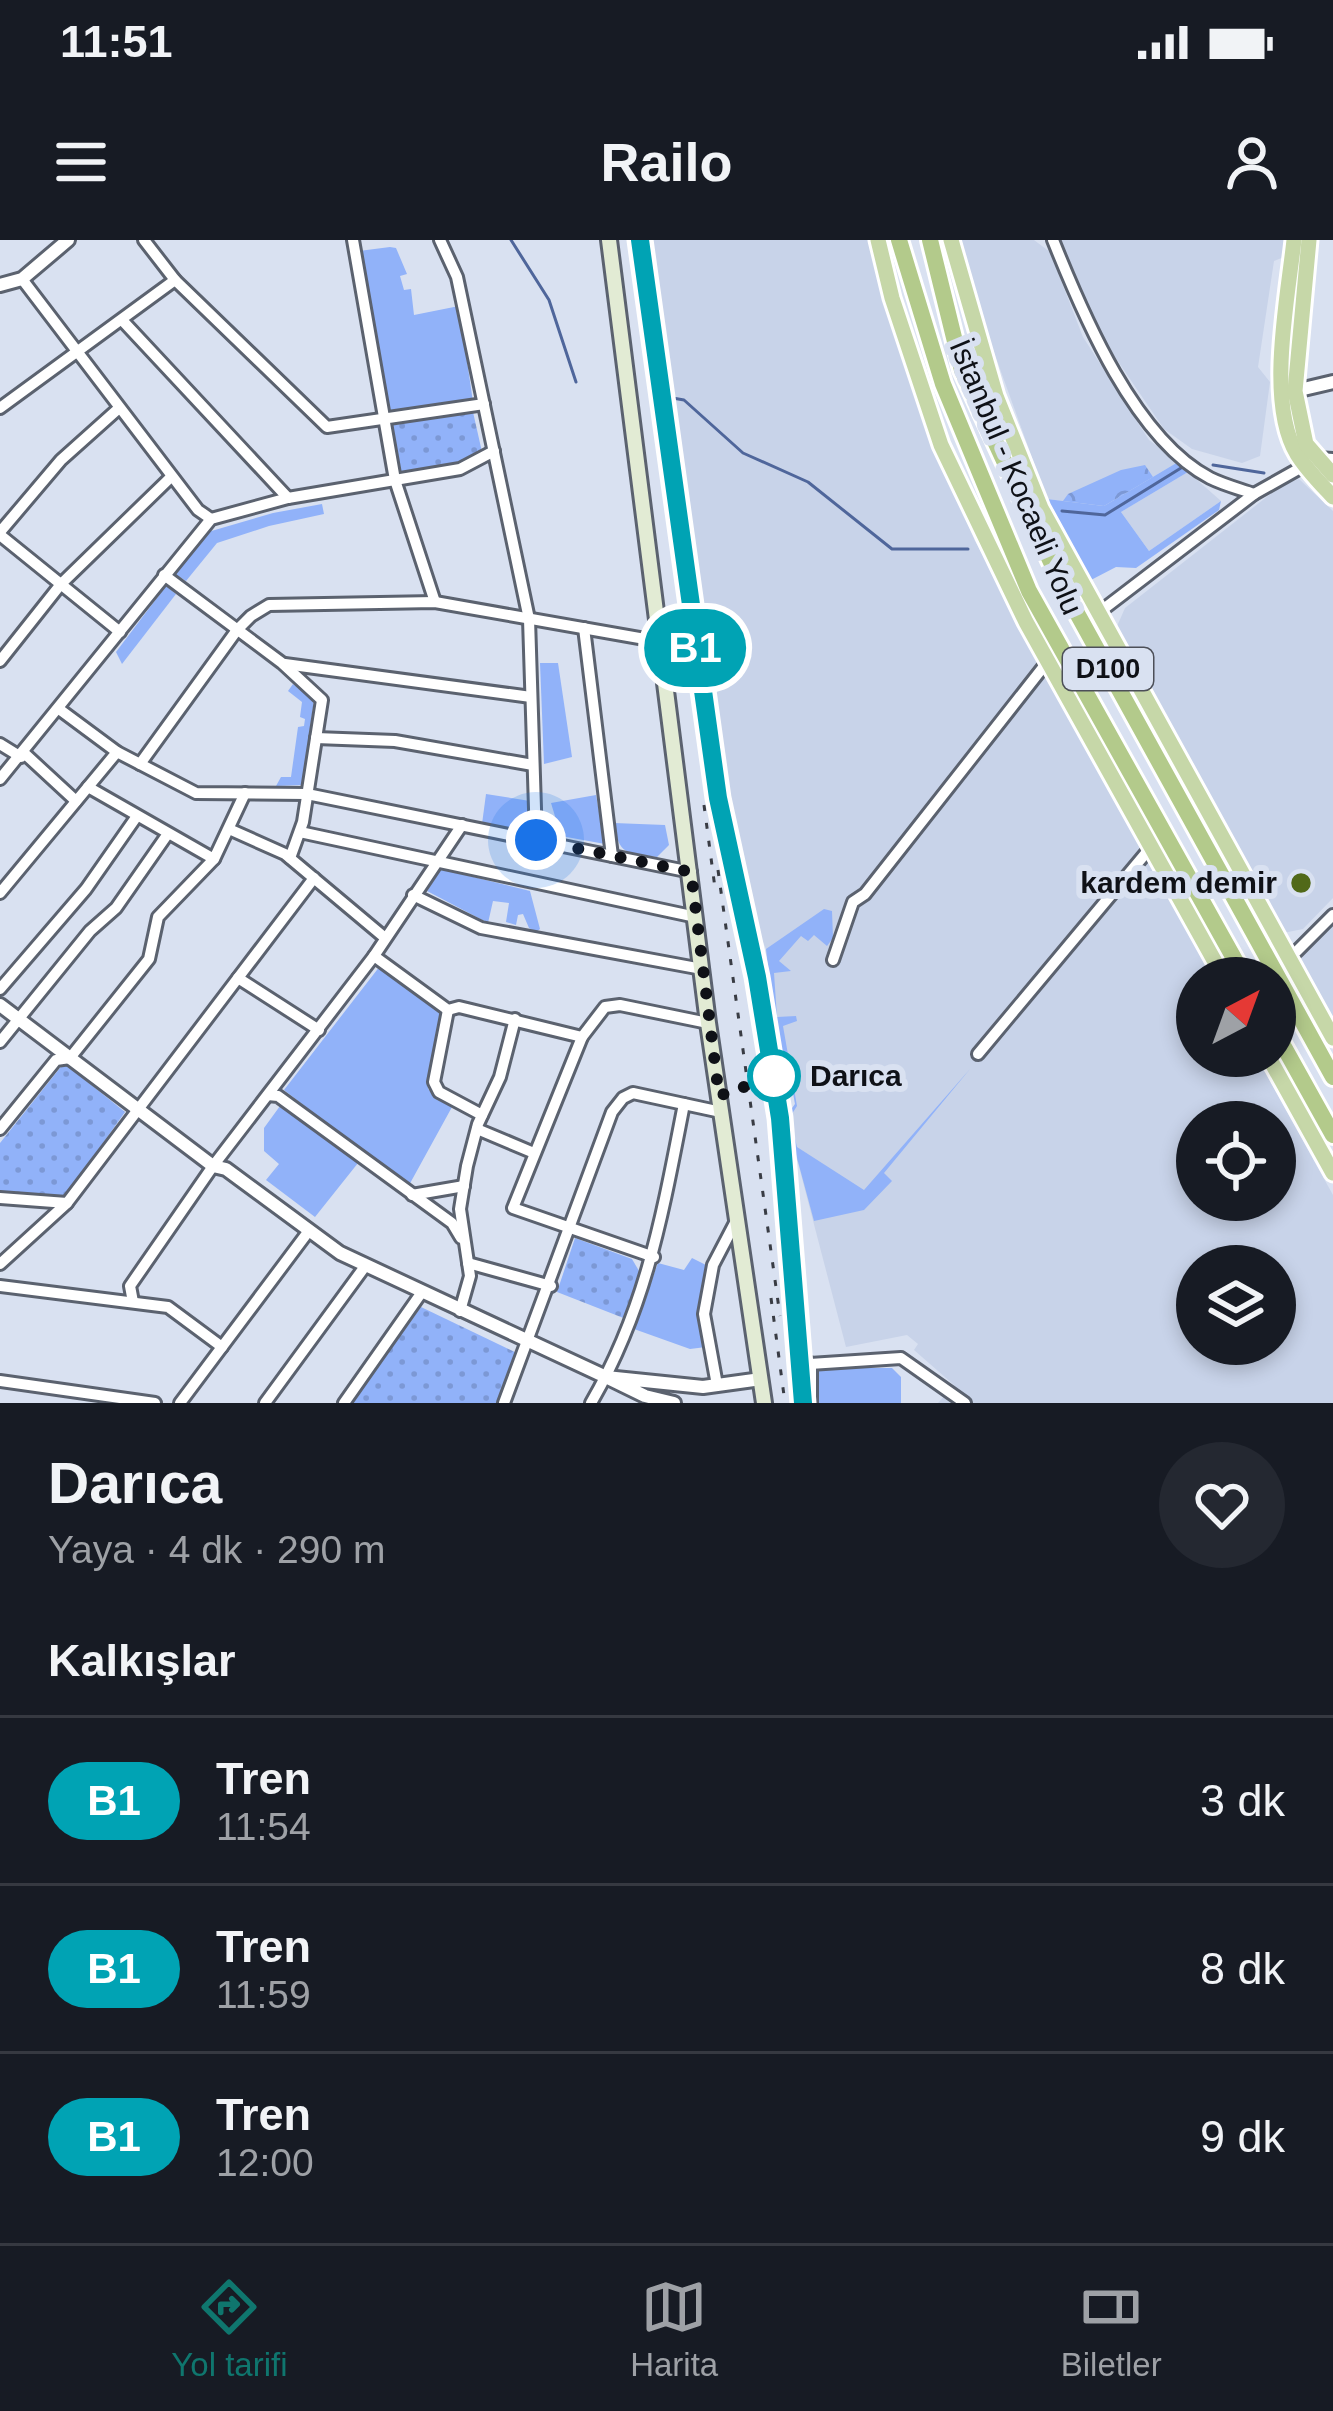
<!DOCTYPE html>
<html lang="tr">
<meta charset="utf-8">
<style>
body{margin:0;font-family:Arial,sans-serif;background:#242831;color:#f1f3f6;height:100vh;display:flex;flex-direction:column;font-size:45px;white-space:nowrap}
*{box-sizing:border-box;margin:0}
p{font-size:39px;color:#9ea1a6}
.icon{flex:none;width:66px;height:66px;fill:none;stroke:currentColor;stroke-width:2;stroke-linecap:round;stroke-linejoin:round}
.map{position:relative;height:1163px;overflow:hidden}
.drawer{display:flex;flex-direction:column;background:#171b24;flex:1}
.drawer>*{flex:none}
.badge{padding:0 24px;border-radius:39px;font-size:42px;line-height:78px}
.needle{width:78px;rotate:41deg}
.buttons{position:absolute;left:1176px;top:717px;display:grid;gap:24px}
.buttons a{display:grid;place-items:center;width:120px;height:120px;border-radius:50%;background:#171b24;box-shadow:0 6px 18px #0003;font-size:60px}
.you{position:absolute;width:60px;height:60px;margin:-30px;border:9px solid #fff;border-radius:50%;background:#1a73e8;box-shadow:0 0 0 18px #1a73e833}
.map>.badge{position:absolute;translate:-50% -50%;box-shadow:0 0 0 6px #fff}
h2{padding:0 48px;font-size:45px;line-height:108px}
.round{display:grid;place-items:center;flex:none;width:126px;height:126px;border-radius:63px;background:#242831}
.headline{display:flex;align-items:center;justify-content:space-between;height:204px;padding:0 48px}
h1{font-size:57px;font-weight:700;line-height:90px}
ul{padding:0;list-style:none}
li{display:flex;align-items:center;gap:36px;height:168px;padding:0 48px;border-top:3px solid #363941}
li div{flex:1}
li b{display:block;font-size:45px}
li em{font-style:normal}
li .badge{min-width:132px;font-weight:700;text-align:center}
.status{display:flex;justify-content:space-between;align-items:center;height:84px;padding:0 60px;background:#171b24;direction:ltr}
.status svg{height:33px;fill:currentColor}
header{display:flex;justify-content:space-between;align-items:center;height:156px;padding:0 48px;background:#171b24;font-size:54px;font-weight:700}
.menu{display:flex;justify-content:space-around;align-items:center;height:168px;border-top:3px solid #363941;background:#171b24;font-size:33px;color:#9ea1a6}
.menu a{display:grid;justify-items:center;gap:6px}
.menu .active{color:#0f766e}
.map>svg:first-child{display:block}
.built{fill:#c8d3e9;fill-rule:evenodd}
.green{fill:#91b2f9}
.forest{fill:url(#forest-crowns)}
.park{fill:url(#park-dots)}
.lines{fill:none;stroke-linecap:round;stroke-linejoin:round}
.stream{stroke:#4f669b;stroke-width:3}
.minor-casing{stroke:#5b626f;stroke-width:16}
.tertiary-casing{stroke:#5b626f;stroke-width:18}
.secondary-casing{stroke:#5b626f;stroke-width:20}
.primary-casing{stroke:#fff;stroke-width:21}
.trunk-casing{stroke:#fff;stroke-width:22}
.minor{stroke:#fff;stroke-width:10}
.tertiary{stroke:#fff;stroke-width:12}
.secondary{stroke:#e2ebd4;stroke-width:14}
.primary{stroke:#c6d7a8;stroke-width:15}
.trunk{stroke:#b3ca8b;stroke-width:16}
.rail{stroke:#393c44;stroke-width:3;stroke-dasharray:6 12;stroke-linecap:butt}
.line-casing{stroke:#fff;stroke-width:27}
.line{stroke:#00a3b4;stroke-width:18}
.walk{stroke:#0f1117;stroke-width:12;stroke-dasharray:0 21.6}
.poi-dot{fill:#516919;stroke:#d9e1f1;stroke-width:4.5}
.stop-dot{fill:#fff;stroke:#00a3b4;stroke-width:6}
.labels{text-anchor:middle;stroke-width:12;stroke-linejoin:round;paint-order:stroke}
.shield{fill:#d9e1f1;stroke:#4c4f58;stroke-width:3}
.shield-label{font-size:27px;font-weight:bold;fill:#0f1117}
.street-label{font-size:30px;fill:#0f1117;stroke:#d9e1f1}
.poi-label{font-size:30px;font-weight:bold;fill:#0f1117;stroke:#d9e1f1;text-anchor:end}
.stop-label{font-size:30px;font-weight:bold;fill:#0f1117;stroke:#d9e1f1;text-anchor:start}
</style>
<div class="status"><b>11:51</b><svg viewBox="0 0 49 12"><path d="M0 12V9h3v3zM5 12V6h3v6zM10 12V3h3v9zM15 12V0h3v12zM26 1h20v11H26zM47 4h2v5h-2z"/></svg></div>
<header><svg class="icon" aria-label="menu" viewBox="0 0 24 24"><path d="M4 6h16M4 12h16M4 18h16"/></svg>Railo<svg class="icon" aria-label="person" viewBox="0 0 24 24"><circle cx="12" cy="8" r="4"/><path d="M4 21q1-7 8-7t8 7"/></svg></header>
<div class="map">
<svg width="1333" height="1163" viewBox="0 0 1333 1163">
<defs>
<pattern id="forest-crowns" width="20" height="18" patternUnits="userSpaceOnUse" patternTransform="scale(3)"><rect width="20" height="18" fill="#91b2f9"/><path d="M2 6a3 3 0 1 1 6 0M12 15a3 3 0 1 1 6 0" fill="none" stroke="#7c98d5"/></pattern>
<pattern id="park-dots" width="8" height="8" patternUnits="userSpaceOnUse" patternTransform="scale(3)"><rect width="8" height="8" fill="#91b2f9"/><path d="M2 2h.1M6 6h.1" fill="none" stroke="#7c98d5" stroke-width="1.8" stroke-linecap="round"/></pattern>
</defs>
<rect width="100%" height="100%" fill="#d9e1f1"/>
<g class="built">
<path d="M 647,0 L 873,0 L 923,176 L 975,301 L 1213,738 L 1197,738 L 1197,816 L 1256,816 L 1333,955 L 1333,1163 L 938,1163 L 954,1145 L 914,1110 L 918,1104 L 907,1095 L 846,1107 L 786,877 L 795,864 L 786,813 L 777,805 L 766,709 L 746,663 ZM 1197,882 L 1275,882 L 1275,960 L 1197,960 ZM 1197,1026 L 1275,1026 L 1275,1104 L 1197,1104 Z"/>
<polygon points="958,0 1034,0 1050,12 1083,97 1149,200 1178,222 1104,266 1047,259 966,35"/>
<polygon points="1060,0 1286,0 1284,17 1274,21 1258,127 1270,142 1260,216 1242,223 1192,209 1164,189 1100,95"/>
<polygon points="1188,232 1221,261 1149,311 1121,272"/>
<polygon points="1299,239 1333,271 1333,658 1303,689 1283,693 1114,393 1125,368 1282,245"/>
<polygon points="1333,681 1333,784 1299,723 1299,716"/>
</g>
<g class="green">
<polygon points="390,7 396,8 407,34 400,36 404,50 411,49 414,75 459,66 473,162 389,177 359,11"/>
<polygon points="1178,222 1188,232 1121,272 1149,311 1221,261 1219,270 1136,328 1116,327 1091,340 1047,259 1104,266"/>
<polygon points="322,264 324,274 269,286 217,303 186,341 175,334 208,292 273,273"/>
<polygon points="166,346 176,354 122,424 116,412"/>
<polygon points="540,423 558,423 572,517 544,524"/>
<polygon points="293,444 314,460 302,545 276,546 281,537 291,537 298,487 304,486 305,479 300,477 302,462 288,451"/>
<polygon points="486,554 530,561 530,572 517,590 482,584"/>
<polygon points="596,555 605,604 561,596 551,563"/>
<path d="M 614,583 L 665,585 L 669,605 L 657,617 C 626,612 619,616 614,583 Z"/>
<polygon points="441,629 530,651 540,689 536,692 529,688 523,674 518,675 516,685 506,682 509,663 493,661 488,683 427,651"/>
<polygon points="824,669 832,671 833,698 827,706 814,695 808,701 801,696 779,721 791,731 774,733 777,777 796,776 797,781 783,786 797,866 790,877 797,907 864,950 970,829 884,933 892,941 864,970 814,981 786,877 795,864 786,813 777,805 766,709"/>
<polygon points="380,726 441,773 428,849 452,867 408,947 284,850"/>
<polygon points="280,866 358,923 315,977 266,940 279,924 264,911 264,888"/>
<polygon points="692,1018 710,1027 698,1072 706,1107 690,1109 634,1089 658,1023 684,1030"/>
<polygon points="819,1128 892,1128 901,1137 901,1163 816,1163 812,1134"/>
</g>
<polygon class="forest" points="1145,225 1153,237 1104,266 1063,261 1068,254 1121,230"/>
<g class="park">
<polygon points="473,172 482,212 462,222 400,235 392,185"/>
<polygon points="64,823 125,872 64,958 0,952 0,903"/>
<polygon points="575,998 632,1019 642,1036 626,1079 557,1052"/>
<polygon points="421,1067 519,1114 496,1163 352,1163"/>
</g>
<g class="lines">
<g class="stream">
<polyline points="511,0 549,60 576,142"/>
<polyline points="667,157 684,160 743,213 808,242 892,309 968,309"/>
<polyline points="1213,225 1264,233"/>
<polyline points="1062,271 1105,275 1181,228"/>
</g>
<g class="minor-casing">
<g id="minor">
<polyline points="144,0 175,40 327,187 484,164"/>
<polyline points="353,0 395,240 435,362"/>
<polyline points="440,0 457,37 529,379 536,600"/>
<path d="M 1053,0 C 1083,75 1135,199 1210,238 C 1224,245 1240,249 1254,254"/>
<polyline points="22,39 198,270 211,279"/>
<polyline points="122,80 288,258"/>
<polyline points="0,168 175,40"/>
<polyline points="0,292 61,220 118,169"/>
<polyline points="0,295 120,392"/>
<polyline points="164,335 282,423 322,460 303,582 290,618"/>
<polyline points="1097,374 1254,254 1318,218 1333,219"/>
<polyline points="584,388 612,616"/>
<polyline points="0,421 61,344 171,237"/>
<polyline points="285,424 531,457"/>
<polyline points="59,469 117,512 196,553 307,554 691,632"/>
<polyline points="316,498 395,501 533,525"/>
<polyline points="0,504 21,517"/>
<polyline points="24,513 76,561"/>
<polyline points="140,524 237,390 251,376 269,365 435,362 662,402"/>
<polyline points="0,539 211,279 288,258 460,229 494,211"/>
<polyline points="88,547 214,619 245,553"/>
<polyline points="229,589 285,614 384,697"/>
<polyline points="300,592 696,677"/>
<polyline points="0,653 117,512"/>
<polyline points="413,655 481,688 702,729"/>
<polyline points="374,716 448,770 459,767 582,797"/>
<polyline points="1286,716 1297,711 1333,675"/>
<polyline points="833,720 853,662 865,654 1048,421"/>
<polyline points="238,738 319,790"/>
<polyline points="0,749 86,649 137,576"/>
<polyline points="448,770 434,842 439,852 482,875"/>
<polyline points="0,802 90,691 116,668 167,595"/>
<polyline points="978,814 1151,607"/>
<polyline points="268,855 278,856 452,983 461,998"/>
<polyline points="0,889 56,820 70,818 149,719 158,677 214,619"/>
<polyline points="477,889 534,913"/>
<polyline points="412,955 464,946"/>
<polyline points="0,958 67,963"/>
<polyline points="654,1017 513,968 582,797 605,767 620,765 708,783"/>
<polyline points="468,1023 551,1046"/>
<polyline points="0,1024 67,963 314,638"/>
<polyline points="0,1046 168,1067 222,1107"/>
<polyline points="133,1062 130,1046 213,926 374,716 462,585"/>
<polyline points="460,1071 470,1036 460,969 467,926 478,884 500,837 515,779"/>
<polyline points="810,1124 901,1118 965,1163"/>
<polyline points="0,1141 155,1163"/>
<polyline points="717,1145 704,1074 713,1025 736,981"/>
<polyline points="180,1163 308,992"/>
<polyline points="265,1163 366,1025"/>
<polyline points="344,1163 422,1052"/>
<polyline points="504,1163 612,872 623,858 633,853 721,872"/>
<path d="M 591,1163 C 647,1067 663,971 684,864"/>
</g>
</g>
<g class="tertiary-casing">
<g id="tertiary">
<polyline points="0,45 22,39 68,0"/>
<polyline points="1295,151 1333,142"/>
<polyline points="0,765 213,926 226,929 340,1013 606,1137"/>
<polyline points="810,1124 810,1163"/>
<polyline points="674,1163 645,1156 606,1137 703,1147 761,1139"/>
</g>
</g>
<g class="secondary-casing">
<polyline id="secondary" points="609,0 708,783 764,1163"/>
</g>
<g class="primary-casing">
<g id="primary">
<polyline points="878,0 892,58 941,205 1026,382 1224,738"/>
<polyline points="951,0 996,156 1041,268 1333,798"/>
<path d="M 1294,0 C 1288,57 1266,163 1297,214 C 1306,229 1321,244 1333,257"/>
<polyline points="1309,0 1295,151 1306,204 1333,235"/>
<polyline points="1268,816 1333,933"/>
</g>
</g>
<g class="trunk-casing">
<g id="trunk">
<polyline points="899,0 943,144 1029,351 1245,738"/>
<polyline points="930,0 962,130 1062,346 1333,837"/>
<polyline points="1275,791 1333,895"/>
</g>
</g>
<use href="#minor" class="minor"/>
<use href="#tertiary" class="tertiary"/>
<use href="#secondary" class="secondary"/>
<use href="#primary" class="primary"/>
<use href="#trunk" class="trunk"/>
<g class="rail">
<polyline points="640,0 718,558 774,835 803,1163"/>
<polyline points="704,565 715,648"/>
<polyline points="718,630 780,1076"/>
<polyline points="771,1058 785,1163"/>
</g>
</g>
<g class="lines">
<g class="line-casing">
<polyline id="line" points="640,0 718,558 757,737 780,878 803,1163"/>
</g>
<use href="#line" class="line"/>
<polyline class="walk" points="536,600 691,632 719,856 774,836"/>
</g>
<circle class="poi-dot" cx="1301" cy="643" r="12"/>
<circle class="stop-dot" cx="774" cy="836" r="24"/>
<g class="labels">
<rect class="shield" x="1063" y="408" width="90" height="42" rx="9"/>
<g class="shield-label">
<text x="1108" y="438">D100</text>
</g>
<g class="street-label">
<text transform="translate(1016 237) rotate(67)" y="10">İstanbul - Kocaeli Yolu</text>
</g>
<g class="poi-label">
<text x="1277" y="653">kardem demir</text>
</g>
<g class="stop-label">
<text x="810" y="846">Darıca</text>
</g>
</g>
</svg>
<div class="buttons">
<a><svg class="needle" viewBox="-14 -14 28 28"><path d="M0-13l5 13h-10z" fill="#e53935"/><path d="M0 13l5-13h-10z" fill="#9ea1a6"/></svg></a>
<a><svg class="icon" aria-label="locate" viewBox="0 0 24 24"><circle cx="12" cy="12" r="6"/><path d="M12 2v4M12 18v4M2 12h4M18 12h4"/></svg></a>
<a><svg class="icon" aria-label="layers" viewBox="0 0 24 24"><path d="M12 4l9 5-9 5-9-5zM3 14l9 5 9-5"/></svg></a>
</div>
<div class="you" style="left:536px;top:600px"></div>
<b class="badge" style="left:695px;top:408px;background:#00a3b4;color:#fff">B1</b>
</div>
<section class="drawer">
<div class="headline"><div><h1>Darıca</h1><p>Yaya · 4 dk · 290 m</p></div><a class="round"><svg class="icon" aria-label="heart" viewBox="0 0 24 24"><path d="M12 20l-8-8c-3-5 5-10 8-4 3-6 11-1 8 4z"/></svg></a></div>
<h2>Kalkışlar</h2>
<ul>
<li><span class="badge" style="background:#00a3b4;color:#fff">B1</span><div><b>Tren</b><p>11:54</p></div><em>3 dk</em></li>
<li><span class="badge" style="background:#00a3b4;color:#fff">B1</span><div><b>Tren</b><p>11:59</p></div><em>8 dk</em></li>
<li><span class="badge" style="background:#00a3b4;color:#fff">B1</span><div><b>Tren</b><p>12:00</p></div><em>9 dk</em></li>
</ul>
</section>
<nav class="menu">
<a class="active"><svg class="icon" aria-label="directions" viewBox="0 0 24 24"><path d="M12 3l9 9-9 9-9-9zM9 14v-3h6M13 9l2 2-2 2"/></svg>Yol tarifi</a>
<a><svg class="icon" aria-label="map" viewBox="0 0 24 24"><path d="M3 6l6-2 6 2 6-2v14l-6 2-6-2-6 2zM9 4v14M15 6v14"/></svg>Harita</a>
<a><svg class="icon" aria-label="tickets" viewBox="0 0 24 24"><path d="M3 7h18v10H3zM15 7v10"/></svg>Biletler</a>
</nav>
